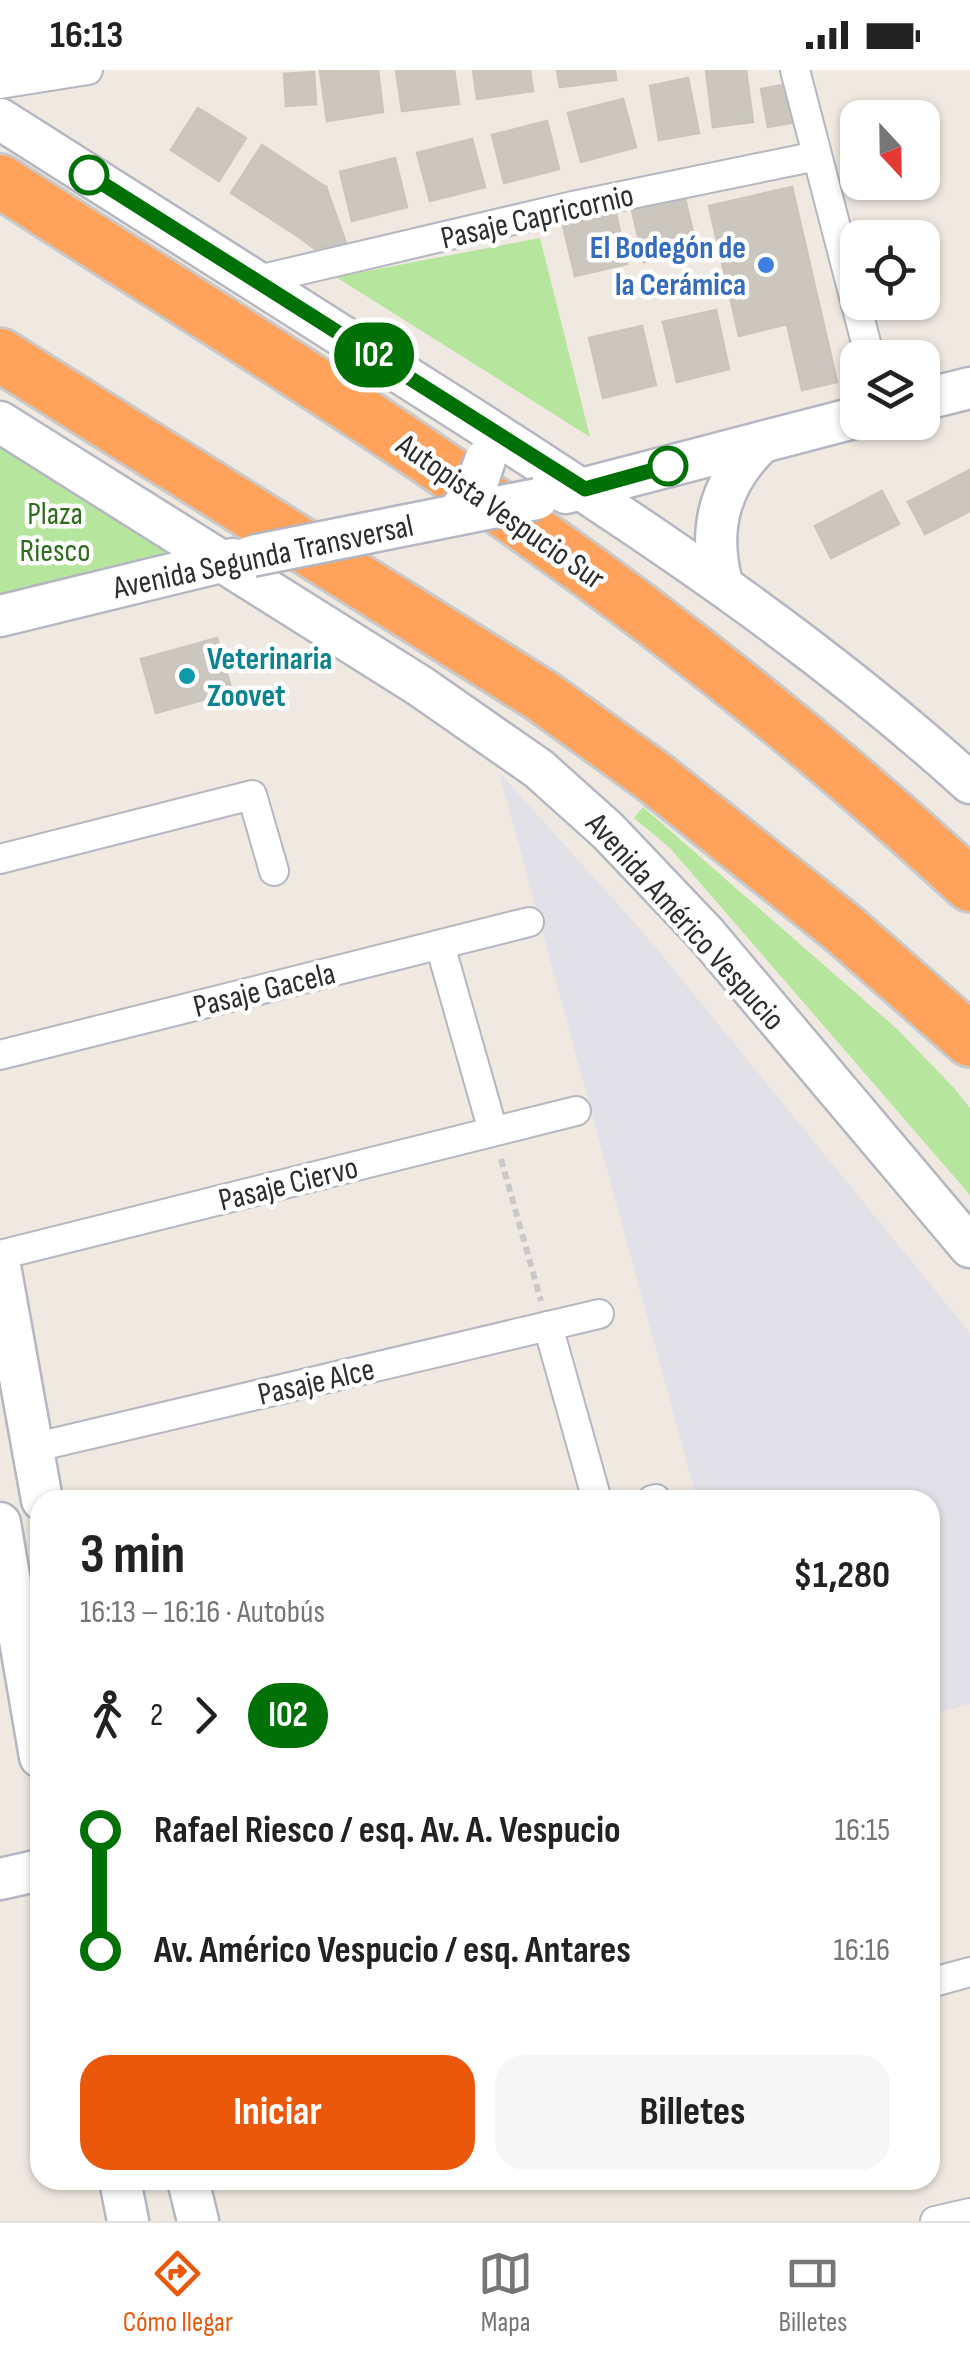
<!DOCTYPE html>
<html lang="es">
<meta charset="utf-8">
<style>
body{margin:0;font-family:"Sofia Sans Condensed",sans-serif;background:#f6f6f6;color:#222;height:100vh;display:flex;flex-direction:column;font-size:38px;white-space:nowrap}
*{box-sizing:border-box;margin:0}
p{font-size:32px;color:#767676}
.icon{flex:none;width:55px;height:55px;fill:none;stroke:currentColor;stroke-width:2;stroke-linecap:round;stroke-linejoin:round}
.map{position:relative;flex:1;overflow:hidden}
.panel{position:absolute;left:30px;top:1420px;width:910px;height:700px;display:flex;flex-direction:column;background:#fff;border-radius:30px;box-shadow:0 2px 8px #0004}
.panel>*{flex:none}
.badge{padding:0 20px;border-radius:32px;font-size:35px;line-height:65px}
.needle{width:65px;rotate:158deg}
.buttons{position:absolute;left:840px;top:30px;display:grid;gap:20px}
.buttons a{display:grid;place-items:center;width:100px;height:100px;border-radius:20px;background:#fff;box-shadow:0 2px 8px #0004;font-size:50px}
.map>.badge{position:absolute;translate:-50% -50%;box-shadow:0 0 0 5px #fff}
.legs{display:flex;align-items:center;gap:15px;height:110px;padding:0 50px;font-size:32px}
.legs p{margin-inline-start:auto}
.overview{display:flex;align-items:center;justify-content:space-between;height:170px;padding:0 50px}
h1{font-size:55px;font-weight:700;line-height:75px}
.primary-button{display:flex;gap:20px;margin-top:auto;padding:20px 50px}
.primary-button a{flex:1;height:115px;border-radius:30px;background:#ea580c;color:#fff;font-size:40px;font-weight:700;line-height:115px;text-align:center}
.primary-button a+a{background:#f6f6f6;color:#222}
ul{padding:0 50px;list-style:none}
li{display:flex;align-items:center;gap:35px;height:120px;font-size:38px}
li i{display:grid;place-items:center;width:15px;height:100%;margin:0 12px;background:currentColor}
li i::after{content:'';width:25px;height:25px;margin:-12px;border:8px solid;border-radius:50%;background:#fff}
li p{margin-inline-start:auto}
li:first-child i{background:linear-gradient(#0000 50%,currentColor 0)}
li:last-child i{background:linear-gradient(currentColor 50%,#0000 0)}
.status{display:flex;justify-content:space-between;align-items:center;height:70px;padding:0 50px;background:#fff;direction:ltr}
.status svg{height:28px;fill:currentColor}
.tab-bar{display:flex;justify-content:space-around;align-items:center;height:140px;border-top:2px solid #e0e0e0;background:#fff;font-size:28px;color:#767676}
.tab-bar a{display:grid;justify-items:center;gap:5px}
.tab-bar .selected{color:#ea580c}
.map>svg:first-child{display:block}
.industrial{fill:#e3e1e8}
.green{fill:#b6e59e}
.building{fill:#cbc7bf;stroke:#cbc5ba;stroke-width:2.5}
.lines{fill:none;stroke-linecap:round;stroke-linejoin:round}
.street-casing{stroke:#b4b7c1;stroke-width:32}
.secondary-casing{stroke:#b4b7c1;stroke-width:45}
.highway-casing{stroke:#c9c9c9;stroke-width:58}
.path{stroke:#c9c9c9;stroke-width:6;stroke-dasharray:8 5;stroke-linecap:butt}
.street{stroke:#fff;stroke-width:28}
.secondary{stroke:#fff;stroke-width:40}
.highway{stroke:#ffa35c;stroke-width:52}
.secondary-bridge-casing{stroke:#b4b7c1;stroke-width:45;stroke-linecap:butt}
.secondary-bridge{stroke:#fff;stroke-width:40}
.line-1-casing{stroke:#fff;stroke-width:22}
.line-1{stroke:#007106;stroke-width:15}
.stop-1-dot{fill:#fff;stroke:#007106;stroke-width:5}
.shop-dot{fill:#3f7fe0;stroke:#fff;stroke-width:4}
.culture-dot{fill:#0f9aa8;stroke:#fff;stroke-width:4}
.labels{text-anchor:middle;stroke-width:9;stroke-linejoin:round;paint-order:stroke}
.street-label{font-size:32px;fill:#2e2e2e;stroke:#fff}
.shop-label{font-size:32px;font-weight:bold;fill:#366cbe;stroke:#fff;text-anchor:end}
.park-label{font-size:32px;fill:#2c6e1b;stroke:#fff}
.culture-label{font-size:32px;font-weight:bold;fill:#0d838f;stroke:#fff;text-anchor:start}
</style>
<div class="status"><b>16:13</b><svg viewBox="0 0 49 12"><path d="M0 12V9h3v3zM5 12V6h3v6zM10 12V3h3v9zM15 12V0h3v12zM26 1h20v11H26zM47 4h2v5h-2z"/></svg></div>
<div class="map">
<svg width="970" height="2151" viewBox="0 0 970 2151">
<rect width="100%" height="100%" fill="#efe9e1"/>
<polygon class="industrial" points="499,702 648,868 970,1263 970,1634 930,1645 930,1430 697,1430"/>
<g class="green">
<polygon points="540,168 590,367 336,207"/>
<polygon points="0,366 184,482 0,529"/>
<polygon points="643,737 897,959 953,1017 970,1038 970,1125 670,778 634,748"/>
</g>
<g class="building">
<polygon points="378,0 383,42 327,51 320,1"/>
<polygon points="396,0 454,0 459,34 402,41"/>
<polygon points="473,0 530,0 533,21 477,29"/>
<polygon points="557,0 615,0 616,10 560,17"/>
<polygon points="706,0 746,0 753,52 713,57"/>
<polygon points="314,2 316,34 286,36 284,4"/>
<polygon points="688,8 699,63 659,70 650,16"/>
<polygon points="794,13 801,51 768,57 761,19"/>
<polygon points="623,29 636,77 581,92 568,43"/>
<polygon points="198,38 246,68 219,111 171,80"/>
<polygon points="547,51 559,99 504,113 492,65"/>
<polygon points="472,69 485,117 430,131 417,83"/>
<polygon points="262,75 326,117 296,165 231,123"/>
<polygon points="395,88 407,137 352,151 340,102"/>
<polygon points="326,117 346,173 315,179 296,165"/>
<polygon points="792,117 837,312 802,320 787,254 739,266 709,136"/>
<polygon points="683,120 697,179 644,192 630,132"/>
<polygon points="614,134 627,194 575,206 561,147"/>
<polygon points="716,240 729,299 677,312 663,252"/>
<polygon points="642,256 656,315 603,328 589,268"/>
<polygon points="970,400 970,441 925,464 908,432"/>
<polygon points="882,421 899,454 831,488 815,456"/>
<polygon points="217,568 232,622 156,643 141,589"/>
</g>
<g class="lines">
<g class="street-casing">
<g id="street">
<polyline points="795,0 870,288"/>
<polyline points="0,14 88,0"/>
<polyline points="258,210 573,136 817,86"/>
<polyline points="0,789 252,725 274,801"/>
<polyline points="440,875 493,1061"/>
<polyline points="0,985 529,852"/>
<polyline points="0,1185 576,1041"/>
<polyline points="548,1256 597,1430"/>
<polyline points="32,1378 599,1244"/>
<polyline points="652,1430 656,1429"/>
<polyline points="930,1913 970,1902"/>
<polyline points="935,2151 970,2143"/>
</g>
</g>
<g class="secondary-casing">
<g id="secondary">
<path d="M 0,49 C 157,147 313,246 468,346 C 643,458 816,573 970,713"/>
<polyline points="922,330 970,318"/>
<polyline points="0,352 420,616 539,699 608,761 705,863 970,1177"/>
<polyline points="566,423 858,347"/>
<path d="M 722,513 C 707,457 721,411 762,372"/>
<polyline points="0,546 233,489"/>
<polyline points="0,1196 42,1430"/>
<polyline points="0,1453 40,1687"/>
<polyline points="0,1809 40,1800"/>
<polyline points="120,2110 128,2151"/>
<polyline points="188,2110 198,2151"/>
</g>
</g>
<g class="highway-casing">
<g id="highway">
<path d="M 0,111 C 175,224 354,334 524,455 C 680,565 829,685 970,815"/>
<polyline points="0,285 542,626 654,707 844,859 970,970"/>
</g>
</g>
<polyline class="path" points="501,1089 541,1231"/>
<use href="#street" class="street"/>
<use href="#secondary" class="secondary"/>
<use href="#highway" class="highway"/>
<g class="secondary-bridge-casing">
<g id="secondary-bridge">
<polyline points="456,445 475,420 485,390"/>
<polyline points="252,486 537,429"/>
</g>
</g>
<use href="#secondary-bridge" class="secondary-bridge"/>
</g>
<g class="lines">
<g class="line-1-casing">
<polyline id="line-1" points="89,105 585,419 668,396"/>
</g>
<use href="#line-1" class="line-1"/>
</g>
<g class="stop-1-dot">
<circle cx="89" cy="105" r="18"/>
<circle cx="668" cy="396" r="18"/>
</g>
<circle class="shop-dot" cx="766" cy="195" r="10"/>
<circle class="culture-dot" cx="187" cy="606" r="10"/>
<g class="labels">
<g class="street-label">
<text transform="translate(537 146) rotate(-13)" y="11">Pasaje Capricornio</text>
<text transform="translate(501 441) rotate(35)" y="11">Autopista Vespucio Sur</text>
<text transform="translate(263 486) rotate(-12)" y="11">Avenida Segunda Transversal</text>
<text transform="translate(686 851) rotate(48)" y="11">Avenida Américo Vespucio</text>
<text transform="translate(264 919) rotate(-14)" y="11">Pasaje Gacela</text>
<text transform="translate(288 1113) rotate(-14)" y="11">Pasaje Ciervo</text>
<text transform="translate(316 1311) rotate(-13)" y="11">Pasaje Alce</text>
</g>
<g class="shop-label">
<text x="746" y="188">El Bodegón de<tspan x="746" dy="37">la Cerámica</tspan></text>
</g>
<g class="park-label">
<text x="55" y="454">Plaza<tspan x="55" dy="37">Riesco</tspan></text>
</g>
<g class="culture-label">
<text x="207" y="599">Veterinaria<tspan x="207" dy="37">Zoovet</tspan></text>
</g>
</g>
</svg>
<div class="buttons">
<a><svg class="needle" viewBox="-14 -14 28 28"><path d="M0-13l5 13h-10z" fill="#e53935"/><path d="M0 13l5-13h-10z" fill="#767676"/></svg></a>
<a><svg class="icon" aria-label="locate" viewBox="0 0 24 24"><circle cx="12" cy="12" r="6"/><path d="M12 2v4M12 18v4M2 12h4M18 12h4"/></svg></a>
<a><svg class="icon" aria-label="layers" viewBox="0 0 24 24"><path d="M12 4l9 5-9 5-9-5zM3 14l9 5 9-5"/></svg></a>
</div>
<b class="badge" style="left:374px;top:285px;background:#007106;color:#fff">I02</b>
<section class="panel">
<div class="overview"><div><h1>3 min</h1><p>16:13 – 16:16 · Autobús</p></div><b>$1,280</b></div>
<div class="legs"><svg class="icon" aria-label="walk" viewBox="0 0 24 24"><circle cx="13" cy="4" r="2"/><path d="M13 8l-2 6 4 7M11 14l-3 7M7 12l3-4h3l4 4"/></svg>2<svg class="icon" aria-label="forward" viewBox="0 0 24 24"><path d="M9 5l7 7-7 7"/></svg><b class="badge" style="background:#007106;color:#fff">I02</b></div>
<ul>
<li><i style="color:#007106"></i><b>Rafael Riesco / esq. Av. A. Vespucio</b><p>16:15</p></li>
<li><i style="color:#007106"></i><b>Av. Américo Vespucio / esq. Antares</b><p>16:16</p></li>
</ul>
<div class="primary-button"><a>Iniciar</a><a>Billetes</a></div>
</section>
</div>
<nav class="tab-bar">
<a class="selected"><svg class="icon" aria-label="directions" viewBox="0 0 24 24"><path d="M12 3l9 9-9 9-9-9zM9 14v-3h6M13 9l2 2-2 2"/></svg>Cómo llegar</a>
<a><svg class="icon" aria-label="map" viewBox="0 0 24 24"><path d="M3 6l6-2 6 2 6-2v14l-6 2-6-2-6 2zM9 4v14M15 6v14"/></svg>Mapa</a>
<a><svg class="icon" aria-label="tickets" viewBox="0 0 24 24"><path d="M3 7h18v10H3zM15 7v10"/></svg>Billetes</a>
</nav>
